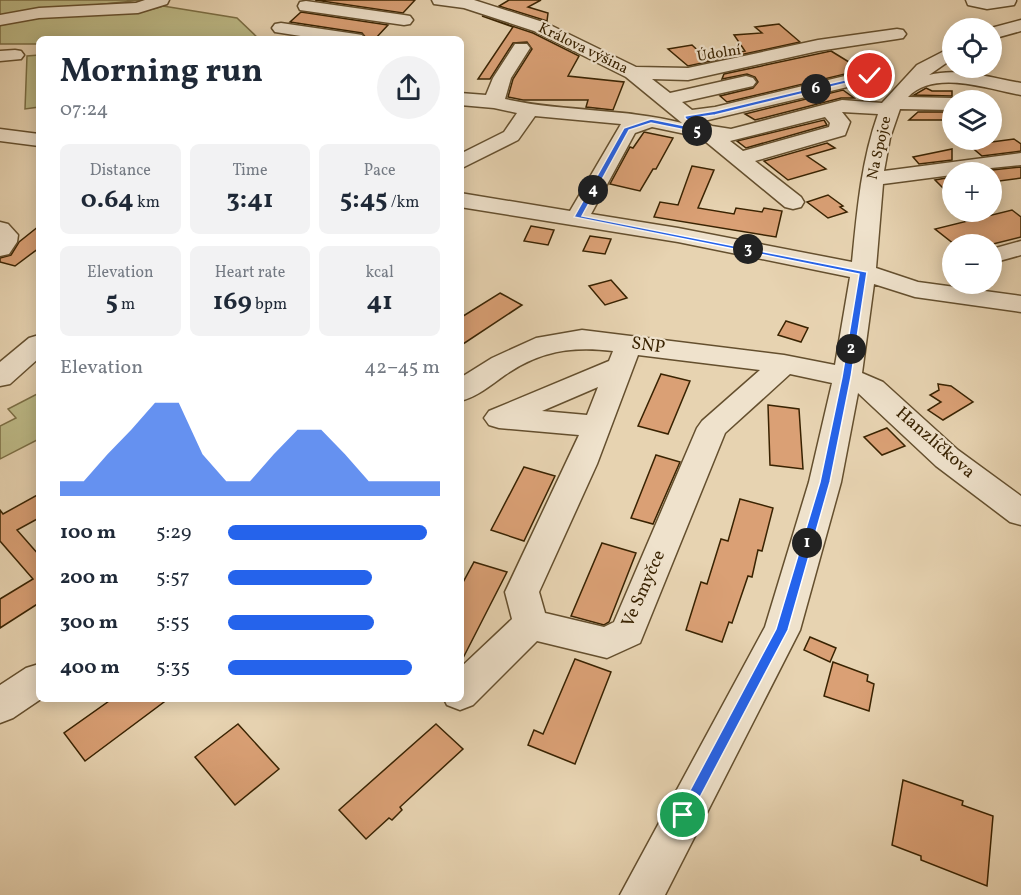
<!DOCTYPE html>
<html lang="en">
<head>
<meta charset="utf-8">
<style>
	:root { --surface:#fff; --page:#f2f2f3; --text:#1f2937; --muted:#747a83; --accent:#2563eb }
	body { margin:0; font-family:Vollkorn,serif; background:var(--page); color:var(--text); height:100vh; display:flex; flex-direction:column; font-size:22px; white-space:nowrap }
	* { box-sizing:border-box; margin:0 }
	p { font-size:20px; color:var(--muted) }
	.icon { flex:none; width:33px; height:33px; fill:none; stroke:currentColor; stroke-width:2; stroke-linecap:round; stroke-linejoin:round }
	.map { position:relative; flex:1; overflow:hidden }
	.side { position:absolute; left:36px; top:36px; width:428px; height:666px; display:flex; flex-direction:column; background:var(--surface); border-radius:9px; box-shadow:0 3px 15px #0003 }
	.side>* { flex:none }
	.tools { position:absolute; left:942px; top:18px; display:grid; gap:12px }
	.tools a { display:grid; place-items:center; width:60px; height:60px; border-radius:50%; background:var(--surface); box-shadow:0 3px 15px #0003; font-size:30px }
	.pin { position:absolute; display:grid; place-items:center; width:51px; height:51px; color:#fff; margin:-26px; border:3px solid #fff; border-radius:50%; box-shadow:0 2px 6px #0007 }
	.km { position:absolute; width:30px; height:30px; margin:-15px; border-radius:50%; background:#222; color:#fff; font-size:16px; line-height:30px; text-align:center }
	.round { display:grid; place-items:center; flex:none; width:63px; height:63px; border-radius:32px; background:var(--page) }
	.head { display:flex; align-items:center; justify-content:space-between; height:102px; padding:0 24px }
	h1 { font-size:33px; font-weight:700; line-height:45px }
	.figures { display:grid; grid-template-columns:repeat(3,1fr); gap:9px; height:102px; padding:6px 24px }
	.figures div { display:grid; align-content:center; border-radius:9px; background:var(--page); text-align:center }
	.figures b { font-size:26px; font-weight:700 }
	.figures small { font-size:16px; font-weight:400 }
	.figures p { font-size:16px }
	.chart { height:168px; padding:12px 24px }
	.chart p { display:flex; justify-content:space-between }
	.chart svg { width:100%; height:108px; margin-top:6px; fill:var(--accent); opacity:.7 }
	ul { padding:0 24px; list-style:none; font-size:20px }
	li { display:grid; grid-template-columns:96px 72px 1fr; align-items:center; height:45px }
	li i { height:15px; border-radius:8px; background:var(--accent) }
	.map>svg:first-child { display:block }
</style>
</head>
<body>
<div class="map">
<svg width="1021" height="895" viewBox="0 0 1021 895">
	<rect width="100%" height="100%" fill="#e7d3b1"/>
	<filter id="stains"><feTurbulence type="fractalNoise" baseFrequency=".00333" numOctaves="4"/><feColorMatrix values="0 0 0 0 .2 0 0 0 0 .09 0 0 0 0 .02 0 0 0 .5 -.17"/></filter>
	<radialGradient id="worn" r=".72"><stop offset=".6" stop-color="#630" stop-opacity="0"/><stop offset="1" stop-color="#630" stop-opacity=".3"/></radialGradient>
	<g fill="#bdba87" stroke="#7b6e44" stroke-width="1.5">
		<path d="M0 0H142L0 15Z"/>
		<path d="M163 6 237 18 259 39H39V44H0V25C18 21 37 17 56 15 92 12 128 18 163 6Z"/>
		<path d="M39 55V107L25 109 27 56Z"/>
		<path d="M39 393V439L0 459V426L16 418 8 409Z"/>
	</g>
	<g fill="#daa075" stroke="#392302" stroke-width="1.5">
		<path d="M315 0H415L403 13Z"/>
		<path d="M509 0H541L528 7 548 13 547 21 499 6Z"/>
		<path d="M301 12 388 25 375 39H367L362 33 290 22Z"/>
		<path d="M482 16 533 33 579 56 568 76 624 82 613 110 586 107 588 100H523L508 97 513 79 532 49 527 42 513 43 490 79H478L513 27Z"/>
		<path d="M779 24 800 42 688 66 668 49 692 45 708 60 724 56 745 51 734 35 762 33 755 27Z"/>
		<path d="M831 51 862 70 727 102 720 96 753 88 758 82 755 77 747 74 722 79 724 74Z"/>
		<path d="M926 88 932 91H952V96L914 95Z"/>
		<path d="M843 90 854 98H841L755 120 745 114Z"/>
		<path d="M918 112H952V120H909Z"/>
		<path d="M824 120 827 125 746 148 737 141Z"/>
		<path d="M644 132 673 138 656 169H653L640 191 610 184 630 147 633 148Z"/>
		<path d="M1014 139 1021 144V151L982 156 969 145Z"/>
		<path d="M827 143 835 148 807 156 826 169 788 180 764 161Z"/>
		<path d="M952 149V160L919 164 913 157Z"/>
		<path d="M692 166 714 170 698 208 734 214 736 208 762 212 764 208 782 211 776 237 654 217 660 202 678 205Z"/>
		<path d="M1021 167V178L992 182V170Z"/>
		<path d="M952 177V197L935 180Z"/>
		<path d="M828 195 843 206 840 207 847 212 828 218 807 202Z"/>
		<path d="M1012 210 1021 217V237L993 244H954L935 229Z"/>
		<path d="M39 226V248L15 266 0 262V258L11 255 19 242Z"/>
		<path d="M531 226 554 230 548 245 524 241Z"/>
		<path d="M590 236 611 239 605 254 583 251Z"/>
		<path d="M611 280 627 298 605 305 589 286Z"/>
		<path d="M500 293 522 305 460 346V318Z"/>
		<path d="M786 321 808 328 801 342 778 335Z"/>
		<path d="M661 374 690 381 668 434 638 426Z"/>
		<path d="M938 384 951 386 973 402 943 420 928 410 941 402 930 395 939 390Z"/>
		<path d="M768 405 799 409 803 469 770 465Z"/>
		<path d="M887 428 905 446 882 455 864 437Z"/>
		<path d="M656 455 680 462 653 524 631 518Z"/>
		<path d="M524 467 555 476 524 541 491 530Z"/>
		<path d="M39 494V518L17 530 39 555V603L0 628V599L33 579 0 541V510L3 514Z"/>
		<path d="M740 499 773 508 762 551 758 550 752 577 748 576 732 623 729 622 722 642 686 630 701 582 707 584 721 539 728 541Z"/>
		<path d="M602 543 636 553 609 622 604 625 571 616Z"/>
		<path d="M474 562 507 572 460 664V588Z"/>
		<path d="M810 637 836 648 830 662 804 650Z"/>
		<path d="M575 659 611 672 575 764 528 745 534 730 543 734Z"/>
		<path d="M833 662 868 675 867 681 874 684 869 711 824 696Z"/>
		<path d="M112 699H168L85 761 64 733Z"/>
		<path d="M238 724 279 769 235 805 195 757Z"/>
		<path d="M436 724 463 749 400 807 402 810 392 820 389 818 366 839 339 810Z"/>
		<path d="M903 780 963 801 962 805 993 816 987 886 921 860V856L892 845Z"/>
	</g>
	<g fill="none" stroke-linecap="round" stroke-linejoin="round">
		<defs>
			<g id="minor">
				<path d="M145 0H169L167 4 138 13 39 18 0 25V15L39 8 136 3Z"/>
				<path d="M432 0H474L546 23 636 67 688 68 818 40 897 29 903 30 906 34 903 38 897 39 818 51 688 80 652 79 670 93 746 76 753 78 756 82 753 86 682 102 692 110 715 107 870 70 877 72 879 76 877 80 704 121 712 126 731 129 842 100 882 103 917 65 952 47V59L929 75C959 67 991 78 1021 83V95C988 89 934 69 908 97L952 98 959 100H952V110L900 109 890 138 884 171 1021 153V165L952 172V175L883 184 876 268 918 282 1021 296V312L915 297 874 284 862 373 883 382 958 450 1021 496V525L1010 522 936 466 858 393 841 482 800 630 665 895H620L765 627 809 482 832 383 790 374 725 433 640 643 607 658 537 641 473 705 460 710 447 705 444 699H460V668L512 619 505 592 579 435 499 428 489 425 484 418 489 411 609 361 613 351C571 346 540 351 505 375 491 385 477 397 460 401V378L492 358 536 338 582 330 784 355 835 365 850 277 678 242 460 207V193L570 211 621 124 535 116 518 140 460 169V154L504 132 517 113 494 108 460 105V93L486 95 493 78 515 44H527L530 48 511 78 505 99C563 112 624 108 682 123L626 77 534 31 464 8 434 4ZM842 112 878 114C861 162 857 212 852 262L678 228 591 214 635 133 652 127 700 137 785 207 793 209 801 207 804 202 801 197 755 161 845 135 850 122ZM825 117 830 123 829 127 743 151 730 141ZM638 355 760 370 702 421 697 428 614 622 604 627 545 613 539 592 597 464ZM598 387 587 415 542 411Z"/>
				<path d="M966 0H1016V1L1014 5 987 9 968 5Z"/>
				<path d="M306 1 404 15 410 16 413 20 410 24 404 25 300 10 298 6 300 2Z"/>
				<path d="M1021 20V31L992 39 991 28Z"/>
				<path d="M281 23 356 34 362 35 365 39H320L275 32 272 28 275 24Z"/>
				<path d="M15 50 21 51 24 55 21 59 0 61V51Z"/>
				<path d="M0 129 39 134V146L0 141Z"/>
				<path d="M0 222 8 224 18 235 17 242 9 254 0 256Z"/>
				<path d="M1021 241V255L992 263V249Z"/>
				<path d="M39 335V358L10 384 0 386V362L29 338Z"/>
				<path d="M39 664V699H41L13 718 0 723V685L26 668Z"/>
			</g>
		</defs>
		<use href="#minor" stroke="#644f2e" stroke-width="3"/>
		<use href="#minor" fill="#efe2cc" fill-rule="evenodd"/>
	</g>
	<path fill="#2563eb" stroke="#fff" stroke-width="1.5" d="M870 74 872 77 715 115 693 118 707 130 705 134 651 123 629 130 582 216 867 272 851 377 830 482 788 630 688 820 683 822 679 820 677 815 679 811 776 629 820 482 842 377 859 274 574 217 624 128 651 119 696 128 685 118V116L715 111Z"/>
	<g text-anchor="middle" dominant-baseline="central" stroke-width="4.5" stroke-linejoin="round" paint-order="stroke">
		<g font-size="15" fill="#392302" stroke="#efe2cc">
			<text transform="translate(583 49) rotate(26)">Králova výšina</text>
			<text transform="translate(719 54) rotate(-9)">Údolní</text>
			<text transform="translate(880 148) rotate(-77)">Na Spojce</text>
		</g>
		<g font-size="18" fill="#392302" stroke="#efe2cc">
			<text transform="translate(648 346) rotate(8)">SNP</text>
			<text transform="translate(935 443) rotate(41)">Hanzlíčkova</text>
			<text transform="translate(644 589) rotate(-66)">Ve Smyčce</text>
		</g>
	</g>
	<rect width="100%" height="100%" filter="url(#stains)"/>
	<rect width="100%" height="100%" fill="url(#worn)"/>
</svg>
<div class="tools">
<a><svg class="icon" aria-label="locate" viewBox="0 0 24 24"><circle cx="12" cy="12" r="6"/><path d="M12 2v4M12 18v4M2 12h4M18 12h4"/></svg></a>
<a><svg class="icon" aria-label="layers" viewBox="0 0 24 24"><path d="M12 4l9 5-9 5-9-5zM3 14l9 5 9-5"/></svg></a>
<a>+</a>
<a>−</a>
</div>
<div class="pin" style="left:683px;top:815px;background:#1e9e55"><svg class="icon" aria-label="arrive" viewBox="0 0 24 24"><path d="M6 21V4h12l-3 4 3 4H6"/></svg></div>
<div class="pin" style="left:870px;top:76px;background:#d93025"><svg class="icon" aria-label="check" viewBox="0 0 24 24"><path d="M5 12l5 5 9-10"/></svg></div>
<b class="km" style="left:807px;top:543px">1</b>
<b class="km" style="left:851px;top:349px">2</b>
<b class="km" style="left:748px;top:249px">3</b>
<b class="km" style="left:593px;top:190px">4</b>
<b class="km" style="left:697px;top:131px">5</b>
<b class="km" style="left:816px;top:89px">6</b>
<section class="side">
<div class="head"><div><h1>Morning run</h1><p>07:24</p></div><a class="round"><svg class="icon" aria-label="share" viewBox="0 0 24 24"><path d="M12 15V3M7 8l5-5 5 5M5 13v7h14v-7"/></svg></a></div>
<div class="figures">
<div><p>Distance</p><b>0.64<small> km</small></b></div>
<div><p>Time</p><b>3:41</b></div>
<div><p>Pace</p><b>5:45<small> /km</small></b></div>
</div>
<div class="figures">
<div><p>Elevation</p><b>5<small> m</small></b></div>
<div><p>Heart rate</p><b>169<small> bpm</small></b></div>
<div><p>kcal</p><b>41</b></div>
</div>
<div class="chart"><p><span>Elevation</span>42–45 m</p>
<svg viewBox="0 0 160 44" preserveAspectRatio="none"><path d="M0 44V38L10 38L20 27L30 17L40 6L50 6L60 27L70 38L80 38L90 27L100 17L110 17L120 27L130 38L140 38L150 38L160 38V44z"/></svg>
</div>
<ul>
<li><b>100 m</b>5:29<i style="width:94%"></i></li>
<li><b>200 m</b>5:57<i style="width:68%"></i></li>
<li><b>300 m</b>5:55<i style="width:69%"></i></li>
<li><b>400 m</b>5:35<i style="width:87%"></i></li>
</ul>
</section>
</div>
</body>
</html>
